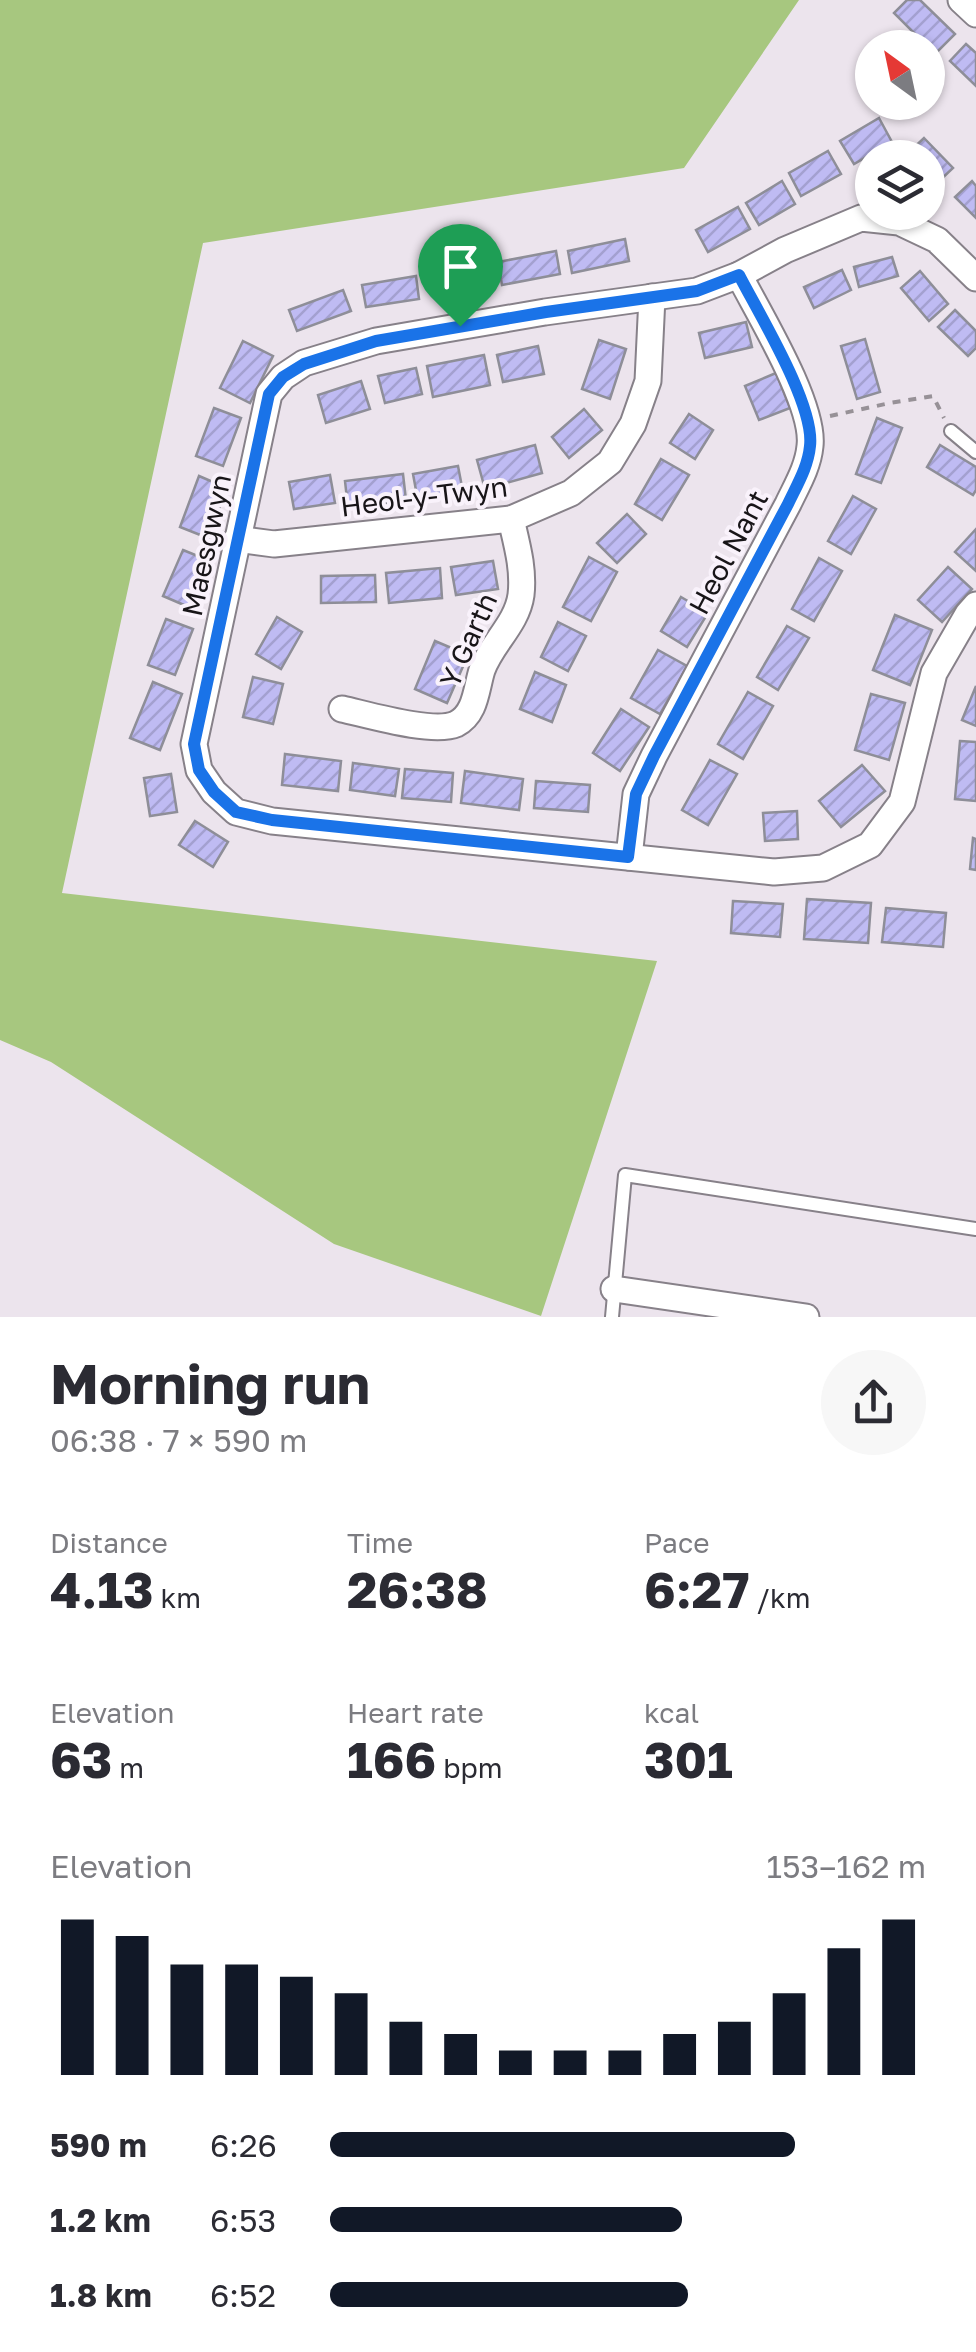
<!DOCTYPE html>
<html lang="en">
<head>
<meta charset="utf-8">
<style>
	:root { --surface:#fff; --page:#f7f7f7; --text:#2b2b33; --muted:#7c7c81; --accent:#111827 }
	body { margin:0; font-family:"Golos Text",sans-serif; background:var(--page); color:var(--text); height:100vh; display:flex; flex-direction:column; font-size:38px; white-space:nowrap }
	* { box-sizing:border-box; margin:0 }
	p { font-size:32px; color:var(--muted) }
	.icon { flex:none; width:55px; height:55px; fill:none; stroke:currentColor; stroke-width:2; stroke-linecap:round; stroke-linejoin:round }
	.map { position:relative; height:1317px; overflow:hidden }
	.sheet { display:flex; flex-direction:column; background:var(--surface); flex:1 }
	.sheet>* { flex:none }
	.needle { width:65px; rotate:327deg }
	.buttons { position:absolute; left:855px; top:30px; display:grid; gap:20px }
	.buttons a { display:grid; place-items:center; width:90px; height:90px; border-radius:50%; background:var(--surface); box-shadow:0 2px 8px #0004; font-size:50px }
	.pin { position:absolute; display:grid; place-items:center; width:85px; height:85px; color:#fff; margin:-102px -42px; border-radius:50% 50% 50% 0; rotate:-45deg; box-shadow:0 0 10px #0007 }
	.pin .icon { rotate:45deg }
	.round { display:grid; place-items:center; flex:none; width:105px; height:105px; border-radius:52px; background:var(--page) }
	.summary { display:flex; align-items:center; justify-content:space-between; height:170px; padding:0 50px }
	h1 { font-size:55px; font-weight:700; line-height:75px }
	.metrics { display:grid; grid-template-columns:repeat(3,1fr); gap:15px; height:170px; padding:10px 50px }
	.metrics div { display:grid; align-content:center }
	.metrics b { font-size:50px; font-weight:700 }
	.metrics small { font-size:28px; font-weight:400 }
	.metrics p { font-size:28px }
	.chart { height:280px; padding:20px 50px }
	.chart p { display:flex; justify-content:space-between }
	.chart svg { width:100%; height:180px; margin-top:10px; stroke:var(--accent); stroke-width:6 }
	ul { padding:0 50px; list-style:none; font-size:32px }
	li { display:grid; grid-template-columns:160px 120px 1fr; align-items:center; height:75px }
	li i { height:25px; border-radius:12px; background:var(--accent) }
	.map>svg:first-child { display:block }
</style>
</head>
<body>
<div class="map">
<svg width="976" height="1317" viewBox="0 0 976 1317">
	<defs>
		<pattern id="building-hatch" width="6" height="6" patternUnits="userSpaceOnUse" patternTransform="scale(2.5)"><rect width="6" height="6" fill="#bfbbf3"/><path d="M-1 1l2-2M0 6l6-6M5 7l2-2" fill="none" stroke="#a3a0d0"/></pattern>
	</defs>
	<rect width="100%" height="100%" fill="#ece4ed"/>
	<path fill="#a7c77f" d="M0 0H799L684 168 203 243 62 893 657 961 541 1316 334 1244 51 1062 0 1040Z"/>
	<g fill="url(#building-hatch)" stroke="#8e8e98" stroke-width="2.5">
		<path d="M907 0H920L955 34 935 54 894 13Z"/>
		<path d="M966 44 976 53V86L950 61Z"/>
		<path d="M879 118 892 142 854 164 840 141Z"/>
		<path d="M924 138 953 168 935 185 928 178V158H908L906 155Z"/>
		<path d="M828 151 841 174 801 196 789 173Z"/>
		<path d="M782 181 795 204 759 225 746 203Z"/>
		<path d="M972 181 976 186V218L955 197Z"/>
		<path d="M738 207 750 229 708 252 696 230Z"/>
		<path d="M625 239 629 261 572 273 568 251Z"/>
		<path d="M556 251 560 274 502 285 498 262Z"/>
		<path d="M892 257 898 276 859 287 854 267Z"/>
		<path d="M490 263 494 285 434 296 430 274Z"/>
		<path d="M842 270 851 290 814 308 804 287Z"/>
		<path d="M920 271 948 304 929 321 901 288Z"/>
		<path d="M416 276 419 299 366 307 362 285Z"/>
		<path d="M343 290 351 311 297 331 289 310Z"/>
		<path d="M955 310 976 331V348L968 356 938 327Z"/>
		<path d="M746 322 752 347 705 358 699 333Z"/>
		<path d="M865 339 880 392 857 399 841 346Z"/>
		<path d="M599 340 626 349 610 399 582 389Z"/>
		<path d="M243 341 273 356 250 403 220 388Z"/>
		<path d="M538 346 544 374 503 382 497 355Z"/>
		<path d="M484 355 490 385 433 397 427 366Z"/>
		<path d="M416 368 422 394 385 403 378 376Z"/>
		<path d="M776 373 790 408 759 420 745 386Z"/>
		<path d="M361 381 370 409 326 423 318 395Z"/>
		<path d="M214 408 241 418 223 466 196 456Z"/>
		<path d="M584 409 602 430 569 458 552 437Z"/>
		<path d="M689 414 713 430 695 459 670 443Z"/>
		<path d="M877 418 902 428 881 483 856 474Z"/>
		<path d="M535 445 542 473 485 489 477 460Z"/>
		<path d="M940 445 976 467V490L973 495 927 467Z"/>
		<path d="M661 459 689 475 662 520 635 504Z"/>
		<path d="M458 466 463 492 418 501 413 474Z"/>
		<path d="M403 474 406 500 348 508 345 481Z"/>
		<path d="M330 475 335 503 294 509 289 482Z"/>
		<path d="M199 476 227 488 208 538 180 527Z"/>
		<path d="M853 496 876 509 851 554 828 541Z"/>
		<path d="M627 514 646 534 617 563 597 543Z"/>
		<path d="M976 529V571L955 552Z"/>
		<path d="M183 550 210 561 191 608 163 596Z"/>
		<path d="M589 557 617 572 591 621 563 607Z"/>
		<path d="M819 558 842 571 814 621 792 609Z"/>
		<path d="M493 561 498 589 456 595 451 567Z"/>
		<path d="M948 567 972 589 942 622 918 600Z"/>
		<path d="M440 568 442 598 389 603 386 573Z"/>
		<path d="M375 575 376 602 321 603V576Z"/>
		<path d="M681 597 708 613 687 647 661 631Z"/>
		<path d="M895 615 932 630 910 685 873 670Z"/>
		<path d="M277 617 302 632 281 669 256 654Z"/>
		<path d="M166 619 193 629 175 675 148 665Z"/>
		<path d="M558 622 586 636 568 671 541 657Z"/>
		<path d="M787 626 809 638 778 690 757 677Z"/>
		<path d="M435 641 468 655 447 703 415 689Z"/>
		<path d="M658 650 687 666 660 714 631 698Z"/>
		<path d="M535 672 566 685 552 722 520 709Z"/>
		<path d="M253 677 283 684 273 724 243 717Z"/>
		<path d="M153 682 182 694 160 750 130 738Z"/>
		<path d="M976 686V726L962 720Z"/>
		<path d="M748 692 773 706 743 759 718 744Z"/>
		<path d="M871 694 905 703 889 760 855 750Z"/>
		<path d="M621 709 649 727 620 771 593 753Z"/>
		<path d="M960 741 976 742V801L955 799Z"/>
		<path d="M285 754 341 761 338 791 282 785Z"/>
		<path d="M710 760 737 774 708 825 682 810Z"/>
		<path d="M353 763 399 769 395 796 350 790Z"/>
		<path d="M862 765 885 791 841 827 819 801Z"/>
		<path d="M405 769 453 773 451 802 402 798Z"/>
		<path d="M465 771 523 779 519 810 461 803Z"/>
		<path d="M171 774 177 812 150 816 144 778Z"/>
		<path d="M536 781 590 785 588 812 534 808Z"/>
		<path d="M797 811 798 839 765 841 763 813Z"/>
		<path d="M195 821 228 842 213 867 179 845Z"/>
		<path d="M973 838 976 839V870L970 869Z"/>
		<path d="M807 899 871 903 868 943 804 939Z"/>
		<path d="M733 901 783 904 780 937 731 933Z"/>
		<path d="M886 908 946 913 943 947 882 942Z"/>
	</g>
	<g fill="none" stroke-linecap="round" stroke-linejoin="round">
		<defs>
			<g id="lane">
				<path d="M951 431 976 452"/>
				<path d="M612 1317 625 1175 976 1229"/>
			</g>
			<g id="street">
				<path d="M961 0 976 14"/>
				<path d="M976 278 937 240 899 222 861 218 785 250 739 275 697 291 545 312 376 341 304 363 283 377 269 394 194 744 199 770 214 792 236 812 272 821 774 872 823 868 870 845 902 802 934 673 968 614 976 605"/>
				<path d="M237 539 274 544 511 519 571 493 610 462 633 424 648 381 652 297"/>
				<path d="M342 709C369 715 433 734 456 724 476 714 476 689 482 670 491 644 517 624 521 595 524 569 517 545 511 519"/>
				<path d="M629 857 636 794 654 756 788 504C797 485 808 467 810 446 815 405 759 314 739 275"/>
				<path d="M614 1289 806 1317"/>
			</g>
		</defs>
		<use href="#lane" stroke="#878189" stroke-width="16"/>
		<use href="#street" stroke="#878189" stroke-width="29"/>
		<path stroke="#979197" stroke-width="4" stroke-dasharray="8 8" stroke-linecap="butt" d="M830 416 890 403 933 396 944 418"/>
		<use href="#lane" stroke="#fff" stroke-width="12"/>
		<use href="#street" stroke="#fff" stroke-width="25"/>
	</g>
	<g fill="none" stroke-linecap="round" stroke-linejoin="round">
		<defs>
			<path id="route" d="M739 275C759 314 815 405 810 446 808 467 797 485 788 504L654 756 636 794 628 857 272 820 236 812 214 792 199 770 194 744 269 394 283 377 304 364 376 341 546 312 697 291Z"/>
		</defs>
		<use href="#route" stroke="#fff" stroke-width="20"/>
		<use href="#route" stroke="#1a73e8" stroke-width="12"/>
	</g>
	<g text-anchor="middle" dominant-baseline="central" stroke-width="8" stroke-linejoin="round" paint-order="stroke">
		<g font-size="28" fill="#181518" stroke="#f9f2fb">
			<text transform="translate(424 496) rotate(-7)">Heol-y-Twyn</text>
			<text transform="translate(206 545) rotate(-78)">Maesgwyn</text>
			<text transform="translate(728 552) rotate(-62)">Heol Nant</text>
			<text transform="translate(468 640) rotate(-66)">Y Garth</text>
		</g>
	</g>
</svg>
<div class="buttons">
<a><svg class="needle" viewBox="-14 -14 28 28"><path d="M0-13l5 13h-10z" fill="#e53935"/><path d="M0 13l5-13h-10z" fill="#7c7c81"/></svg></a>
<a><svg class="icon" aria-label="layers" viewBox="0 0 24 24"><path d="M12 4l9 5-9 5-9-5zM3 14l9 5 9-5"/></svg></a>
</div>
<div class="pin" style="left:460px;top:326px;background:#1e9e55"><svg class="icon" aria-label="arrive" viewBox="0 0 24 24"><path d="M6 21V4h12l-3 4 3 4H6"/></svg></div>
</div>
<section class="sheet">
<div class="summary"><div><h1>Morning run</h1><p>06:38 · 7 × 590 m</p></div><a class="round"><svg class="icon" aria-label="share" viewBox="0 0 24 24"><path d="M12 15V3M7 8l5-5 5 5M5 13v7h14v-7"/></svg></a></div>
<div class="metrics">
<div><p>Distance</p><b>4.13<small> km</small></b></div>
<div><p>Time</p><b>26:38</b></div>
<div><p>Pace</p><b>6:27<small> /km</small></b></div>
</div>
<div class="metrics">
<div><p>Elevation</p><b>63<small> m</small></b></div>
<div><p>Heart rate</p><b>166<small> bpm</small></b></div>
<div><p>kcal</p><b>301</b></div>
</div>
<div class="chart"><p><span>Elevation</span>153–162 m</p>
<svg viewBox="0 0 160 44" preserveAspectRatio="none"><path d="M5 44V6M15 44V10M25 44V17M35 44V17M45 44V20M55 44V24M65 44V31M75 44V34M85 44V38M95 44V38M105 44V38M115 44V34M125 44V31M135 44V24M145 44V13M155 44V6"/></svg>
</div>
<ul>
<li><b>590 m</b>6:26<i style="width:78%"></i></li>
<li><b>1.2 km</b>6:53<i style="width:59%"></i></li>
<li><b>1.8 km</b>6:52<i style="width:60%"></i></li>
</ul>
</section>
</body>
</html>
